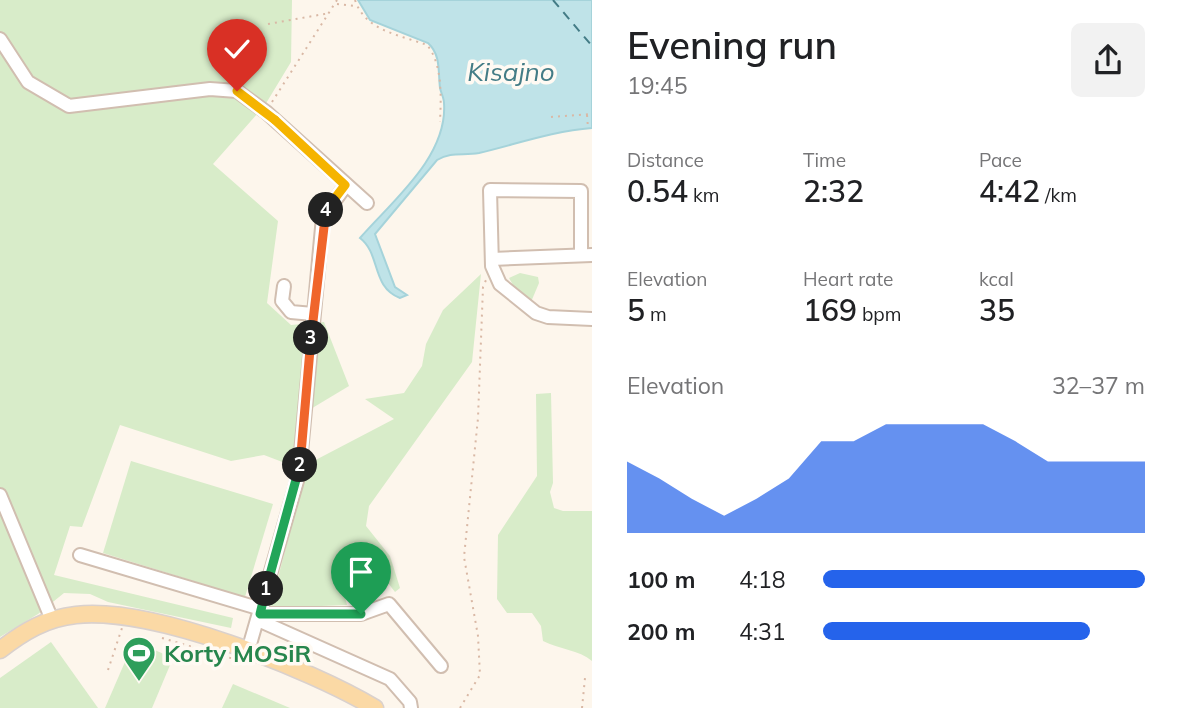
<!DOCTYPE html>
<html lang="en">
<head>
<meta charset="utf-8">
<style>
	:root { --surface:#fff; --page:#f2f2f2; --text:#202124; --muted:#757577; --accent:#2563eb }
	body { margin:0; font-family:Mulish,sans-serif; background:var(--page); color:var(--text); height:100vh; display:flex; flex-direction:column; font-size:26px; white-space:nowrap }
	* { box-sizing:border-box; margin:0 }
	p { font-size:23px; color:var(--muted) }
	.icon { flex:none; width:38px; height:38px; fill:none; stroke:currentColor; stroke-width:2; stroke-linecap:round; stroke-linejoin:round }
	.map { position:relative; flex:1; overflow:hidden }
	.drawer { display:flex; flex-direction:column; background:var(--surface); width:588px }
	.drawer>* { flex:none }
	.pin { position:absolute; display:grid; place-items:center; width:60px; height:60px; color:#fff; margin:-72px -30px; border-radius:50% 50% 50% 0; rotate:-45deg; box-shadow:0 0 7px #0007 }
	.pin .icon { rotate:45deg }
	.km { position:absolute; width:35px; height:35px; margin:-18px; border-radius:50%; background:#222; color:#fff; font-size:19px; line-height:35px; text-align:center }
	.round { display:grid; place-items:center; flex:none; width:74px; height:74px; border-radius:10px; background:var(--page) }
	.headline { display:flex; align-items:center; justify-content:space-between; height:119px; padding:0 35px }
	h1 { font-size:38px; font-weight:600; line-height:52px }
	.metrics { display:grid; grid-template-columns:repeat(3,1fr); gap:10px; height:119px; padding:7px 35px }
	.metrics div { display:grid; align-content:center }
	.metrics b { font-size:30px; font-weight:600 }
	.metrics small { font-size:19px; font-weight:400 }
	.metrics p { font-size:19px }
	.chart { height:196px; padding:14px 35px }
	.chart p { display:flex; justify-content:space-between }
	.chart svg { width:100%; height:126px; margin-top:7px; fill:var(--accent); opacity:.7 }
	ul { padding:0 35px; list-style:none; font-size:23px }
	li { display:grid; grid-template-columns:112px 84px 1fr; align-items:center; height:52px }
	li i { height:18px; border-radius:9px; background:var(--accent) }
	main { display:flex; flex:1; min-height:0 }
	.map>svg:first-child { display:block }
</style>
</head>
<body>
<main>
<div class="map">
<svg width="592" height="708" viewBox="0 0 592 708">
	<rect width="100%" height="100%" fill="#fdf6ec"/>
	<g fill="#d8ecc9">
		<path d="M0 0H292L291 62 265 105 213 164 278 221 267 303 291 325 324 322 349 386 309 410 306 465 394 419 365 399 404 393 422 366 426 344 443 310 481 274 472 362 369 506 366 526 390 556 400 588 395 592 371 561 336 563 347 605 270 608 306 471 264 455 231 461 120 425 82 527 70 526 54 575 233 618 231 628 108 602 90 594 64 593 38 614 0 637Z"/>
		<path d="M520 273 538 277 539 283 531 302 517 292 509 278Z"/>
		<path d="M551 393 553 483 550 492 554 508 563 511H592V661C579 650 559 649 543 641L541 626 532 613H507L497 599 498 535 537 476 536 394Z"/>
		<path d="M131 461 273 504 245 597 103 553Z"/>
		<path d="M134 641 173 658 152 708H105Z"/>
		<path d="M51 642 98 708H0V678Z"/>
		<path d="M233 684 290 708H222Z"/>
	</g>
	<path fill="#bfe3e8" stroke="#a5d3da" stroke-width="2" d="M358 0H592V128C553 131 517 144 479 153 463 156 452 151 437 160L375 234 395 287 407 295 400 298C371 287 381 254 360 238 391 202 448 157 444 103 444 98 441 93 440 88 438 71 441 55 428 43L370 20Z"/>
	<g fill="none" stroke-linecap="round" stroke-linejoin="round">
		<path stroke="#437c86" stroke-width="2" stroke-dasharray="9 7" stroke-linecap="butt" d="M553 0 592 46"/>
		<defs>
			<g id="minor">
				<path d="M0 39 28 82 69 106 210 89 237 91 266 112 367 203"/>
				<path d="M581 255V191L490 190 492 266 500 284 536 313 548 317 592 319"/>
				<path d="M492 259 592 255"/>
				<path d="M284 286 282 301 291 312 313 314"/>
				<path d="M0 495 52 620"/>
				<path d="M80 555 261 609"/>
				<path d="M260 614H361L389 604 441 666"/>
				<path d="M258 620 390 679 410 702 411 708"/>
				<path d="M248 651 299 474 323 217 346 185"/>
			</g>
			<path id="major" d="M0 650C23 632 46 618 76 615 151 606 310 669 375 708"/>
		</defs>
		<use href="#minor" stroke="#d1beb0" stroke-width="16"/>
		<use href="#major" stroke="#dad1cd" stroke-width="19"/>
		<g stroke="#d9b8a5" stroke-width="2" stroke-dasharray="2 5" stroke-linecap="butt">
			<path d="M355 0C365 31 400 35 427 45 443 64 441 99 440 122"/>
			<path d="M337 4 356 6"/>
			<path d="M268 24 330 13"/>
			<path d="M272 102 337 0"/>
			<path d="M587 115 588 128"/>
			<path d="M551 117 592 114"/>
			<path d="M162 638 234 659"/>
			<path d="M108 670 122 628"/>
			<path d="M460 708 480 675 478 636 464 557 478 418 483 287 486 280"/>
			<path d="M582 708 585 678"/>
		</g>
		<use href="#minor" stroke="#fff" stroke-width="12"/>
		<use href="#major" stroke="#fbd9a5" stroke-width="16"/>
	</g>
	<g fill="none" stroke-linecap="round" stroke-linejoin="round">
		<defs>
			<path id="split-1" d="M266 589 260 614H361"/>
			<path id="split-2" d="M266 589 300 465"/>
			<path id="split-3" d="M300 465 311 338"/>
			<path id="split-4" d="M311 338 326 210"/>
			<path id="split-5" d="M275 120 345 185 326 210"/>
			<path id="split-6" d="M237 91 275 120"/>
		</defs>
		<use href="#split-1" stroke="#fff" stroke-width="14"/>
		<use href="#split-2" stroke="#fff" stroke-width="14"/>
		<use href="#split-3" stroke="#fff" stroke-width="14"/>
		<use href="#split-4" stroke="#fff" stroke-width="14"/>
		<use href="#split-5" stroke="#fff" stroke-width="14"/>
		<use href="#split-6" stroke="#fff" stroke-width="14"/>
		<use href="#split-1" stroke="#22a559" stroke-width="9"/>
		<use href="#split-2" stroke="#22a559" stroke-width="9"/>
		<use href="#split-3" stroke="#f0652b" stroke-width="9"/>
		<use href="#split-4" stroke="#f0652b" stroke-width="9"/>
		<use href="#split-5" stroke="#f5b400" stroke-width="9"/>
		<use href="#split-6" stroke="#f5b400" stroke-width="9"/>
	</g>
	<defs>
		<symbol id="stadium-pin" viewBox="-11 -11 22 30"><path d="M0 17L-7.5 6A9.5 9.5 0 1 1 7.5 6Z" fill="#2e9e5b" stroke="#fffaf3"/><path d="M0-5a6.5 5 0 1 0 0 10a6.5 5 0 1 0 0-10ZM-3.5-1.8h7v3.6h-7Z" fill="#fff"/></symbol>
	</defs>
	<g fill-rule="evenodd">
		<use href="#stadium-pin" x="120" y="634" width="38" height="52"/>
	</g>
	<g text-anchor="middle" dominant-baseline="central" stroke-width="7" stroke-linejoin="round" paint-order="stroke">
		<g font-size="24" font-weight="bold" fill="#27864d" stroke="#fffaf3" text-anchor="start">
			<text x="164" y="653">Korty MOSiR</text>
		</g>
		<g font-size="26" font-style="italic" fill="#437c86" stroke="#fffaf3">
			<text x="511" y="71">Kisajno</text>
		</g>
	</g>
</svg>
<div class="pin" style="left:361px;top:614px;background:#1e9e55"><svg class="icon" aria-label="arrive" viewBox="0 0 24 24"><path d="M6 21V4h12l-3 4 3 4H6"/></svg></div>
<div class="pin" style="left:237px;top:91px;background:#d93025"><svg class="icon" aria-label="check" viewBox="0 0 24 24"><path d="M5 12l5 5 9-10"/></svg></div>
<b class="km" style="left:266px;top:589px">1</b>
<b class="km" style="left:300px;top:465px">2</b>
<b class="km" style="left:311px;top:338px">3</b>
<b class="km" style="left:326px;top:210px">4</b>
</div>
<section class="drawer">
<div class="headline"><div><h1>Evening run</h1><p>19:45</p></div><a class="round"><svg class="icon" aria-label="share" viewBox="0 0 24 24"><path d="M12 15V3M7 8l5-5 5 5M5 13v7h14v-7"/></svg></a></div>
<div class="metrics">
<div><p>Distance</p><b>0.54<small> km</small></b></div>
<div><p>Time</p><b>2:32</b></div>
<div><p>Pace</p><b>4:42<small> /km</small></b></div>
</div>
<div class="metrics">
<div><p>Elevation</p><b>5<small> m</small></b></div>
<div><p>Heart rate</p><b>169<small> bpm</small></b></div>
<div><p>kcal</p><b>35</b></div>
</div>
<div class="chart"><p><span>Elevation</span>32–37 m</p>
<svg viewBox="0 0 160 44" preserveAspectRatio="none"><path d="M0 44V19L10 25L20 32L30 38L40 32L50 25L60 12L70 12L80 6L90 6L100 6L110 6L120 12L130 19L140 19L150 19L160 19V44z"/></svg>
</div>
<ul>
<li><b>100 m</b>4:18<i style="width:100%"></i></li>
<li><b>200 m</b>4:31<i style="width:83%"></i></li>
</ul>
</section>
</main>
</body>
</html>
